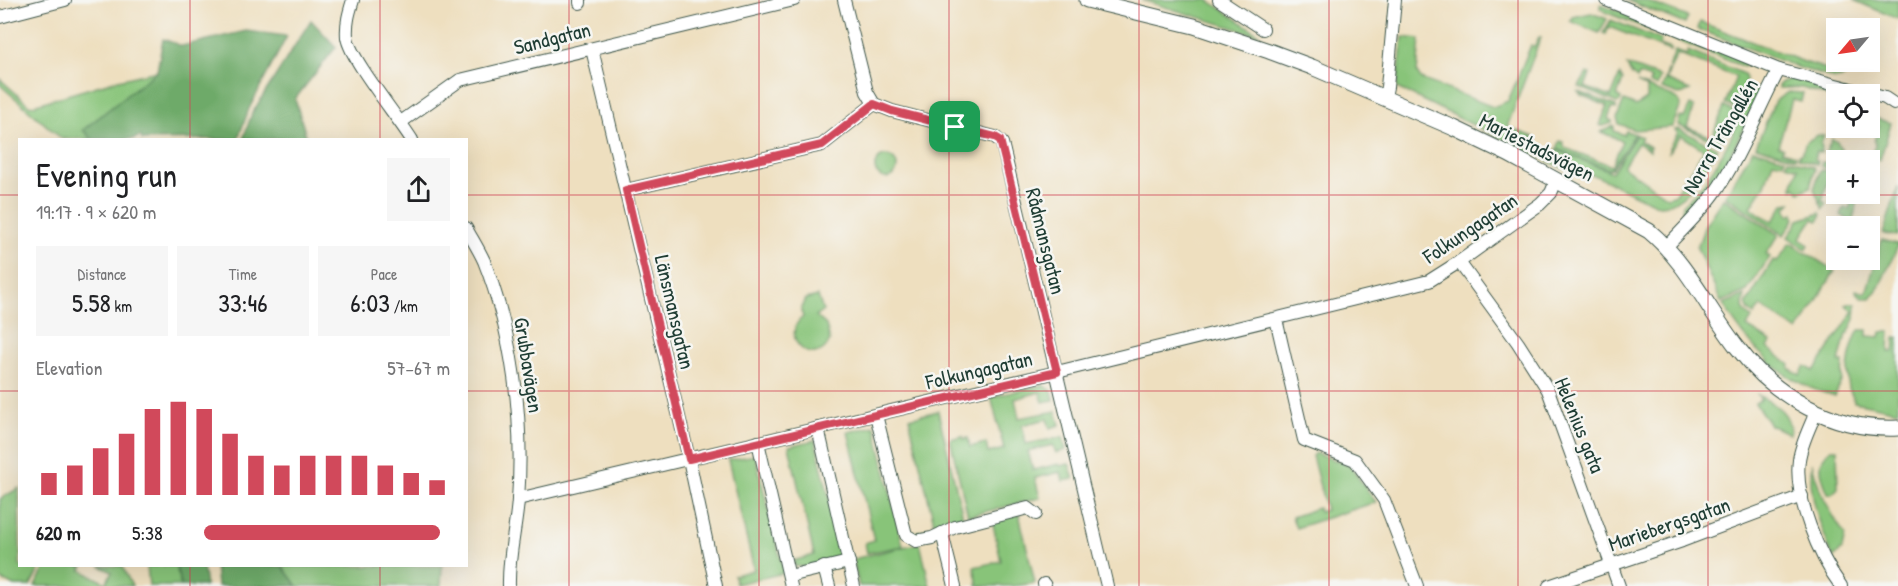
<!DOCTYPE html>
<html lang="en">
<head>
<meta charset="utf-8">
<style>
	:root { --surface:#fff; --page:#f6f6f6; --text:#202124; --muted:#757577; --accent:#d1495b }
	body { margin:0; font-family:"Patrick Hand",sans-serif; background:var(--page); color:var(--text); height:100vh; display:flex; flex-direction:column; font-size:22px; white-space:nowrap }
	* { box-sizing:border-box; margin:0 }
	p { font-size:20px; color:var(--muted) }
	.icon { flex:none; width:33px; height:33px; fill:none; stroke:currentColor; stroke-width:2; stroke-linecap:round; stroke-linejoin:round }
	.map { position:relative; flex:1; overflow:hidden }
	.details { position:absolute; left:18px; top:138px; width:450px; height:429px; display:flex; flex-direction:column; background:var(--surface); border-radius:0px; box-shadow:0 6px 24px #0002 }
	.details>* { flex:none }
	.needle { width:39px; rotate:241deg }
	.tools { position:absolute; left:1826px; top:18px; display:grid; gap:12px }
	.tools a { display:grid; place-items:center; width:54px; height:54px; border-radius:0px; background:var(--surface); box-shadow:0 6px 24px #0002; font-size:30px }
	.pin { position:absolute; display:grid; place-items:center; width:51px; height:51px; color:#fff; margin:-26px; border-radius:12px; box-shadow:0 3px 9px #0006 }
	.round { display:grid; place-items:center; flex:none; width:63px; height:63px; border-radius:0px; background:var(--page) }
	.headline { display:flex; align-items:center; justify-content:space-between; height:102px; padding:0 18px }
	h1 { font-size:33px; font-weight:600; line-height:45px }
	.figures { display:grid; grid-template-columns:repeat(3,1fr); gap:9px; height:102px; padding:6px 18px }
	.figures div { display:grid; align-content:center; border-radius:0px; background:var(--page); text-align:center }
	.figures b { font-size:26px; font-weight:600 }
	.figures small { font-size:16px; font-weight:400 }
	.figures p { font-size:16px }
	.chart { height:168px; padding:12px 18px }
	.chart p { display:flex; justify-content:space-between }
	.chart svg { width:100%; height:108px; margin-top:6px; stroke:var(--accent); stroke-width:6 }
	ul { padding:0 18px; list-style:none; font-size:20px }
	li { display:grid; grid-template-columns:96px 72px 1fr; align-items:center; height:45px }
	li i { height:15px; border-radius:8px; background:var(--accent) }
	.map>svg:first-child { display:block }
</style>
</head>
<body>
<div class="map">
<svg width="1898" height="586" viewBox="0 0 1898 586">
	<rect width="100%" height="100%" fill="#f6f6f2"/>
	<filter id="ink" filterUnits="userSpaceOnUse"><feTurbulence type="fractalNoise" baseFrequency=".0167" numOctaves="2"/><feDisplacementMap in="SourceGraphic" scale="12" xChannelSelector="R" yChannelSelector="G"/><feConvolveMatrix kernelMatrix="1 2 1 2 8 2 1 2 1" color-interpolation-filters="sRGB"/></filter>
	<filter id="wash" filterUnits="userSpaceOnUse"><feTurbulence type="fractalNoise" baseFrequency=".008" numOctaves="4" result="noise"/><feDisplacementMap in="SourceGraphic" scale="24" xChannelSelector="R" yChannelSelector="G"/><feGaussianBlur stdDeviation="1.35" result="paint"/><feColorMatrix in="noise" values="0 0 0 0 0 0 0 0 0 0 0 0 0 0 0 0 0 1.4 0 .05"/><feComposite in="paint" operator="in"/></filter>
	<g filter="url(#wash)">
		<rect width="100%" height="100%" fill="#eedfbf"/>
		<g fill="#88c479" stroke="#548056" stroke-width="1.5">
			<path d="M1142 0H1208L1259 34 1257 35Z"/>
			<path d="M1626 0H1644L1688 17 1685 24Z"/>
			<path d="M1853 0H1898V19Z"/>
			<path d="M1601 4 1747 61 1744 67 1605 12 1601 9Z"/>
			<path d="M1591 13 1607 19 1599 33 1570 21 1573 17Z"/>
			<path d="M1611 20 1661 40 1660 45 1671 49 1670 51 1609 27 1606 34 1603 33Z"/>
			<path d="M1700 22 1807 63 1846 75 1841 78 1835 79 1794 66 1698 29Z"/>
			<path d="M1403 37 1420 39 1417 73 1421 79 1493 107 1508 101 1531 45 1534 47 1539 37H1541L1507 127 1534 137 1530 147 1553 157 1556 150 1612 172 1636 135 1642 137 1640 141 1650 147V151L1638 143 1623 166 1667 197 1674 195 1704 150 1681 135 1669 152V147L1678 133 1675 130 1679 129 1717 148C1705 168 1684 212 1655 204L1596 176 1564 169 1397 88Z"/>
			<path d="M1675 51 1687 55 1688 51 1744 74C1750 85 1741 98 1737 109L1725 104 1736 77 1677 54 1671 68 1669 67Z"/>
			<path d="M1627 65 1660 77 1657 86 1649 84 1651 79 1639 75 1637 79 1631 74Z"/>
			<path d="M1668 70H1670L1666 80 1690 90 1679 95 1662 89Z"/>
			<path d="M157 71 83 130 92 139H62L0 85V79L30 106 114 81Z"/>
			<path d="M1587 73 1590 74 1585 87 1611 97 1620 75 1623 80 1617 96 1621 98 1620 102 1617 103 1579 87Z"/>
			<path d="M1793 78 1851 94H1836V99L1802 88H1779L1778 86 1782 82Z"/>
			<path d="M1637 83 1678 99 1681 105 1672 127 1634 130 1619 124 1617 118 1624 101 1636 106 1647 99V88Z"/>
			<path d="M1757 88 1760 90C1742 136 1720 180 1684 215L1682 210 1683 205C1716 175 1735 131 1751 91Z"/>
			<path d="M1577 91 1616 106V109L1612 108 1608 119 1612 121V123L1603 126 1600 125 1607 106 1581 95Z"/>
			<path d="M1788 92 1803 93 1801 102 1792 100 1778 146 1783 148 1782 151 1796 155 1795 158 1756 146 1775 101Z"/>
			<path d="M1690 105 1694 107 1687 127 1712 137 1724 107 1736 112 1719 143 1678 125 1680 117 1684 118Z"/>
			<path d="M1872 117 1891 123 1880 160 1870 156 1875 146 1874 141 1879 126 1871 124Z"/>
			<path d="M1614 126V131L1624 135 1626 131 1635 134 1612 168 1608 169 1557 149 1560 141 1563 142 1565 148 1612 166 1622 141 1601 132Z"/>
			<path d="M1818 135 1824 136 1821 144 1822 148 1821 153 1817 151 1814 159 1818 161 1817 164 1798 158 1800 153H1802L1806 142Z"/>
			<path d="M1832 139C1841 143 1844 152 1841 160H1836V171L1821 166 1822 162 1827 163 1829 155 1825 154Z"/>
			<path d="M1753 149 1785 158 1783 163 1773 161 1765 185 1751 207 1761 215 1773 221 1784 204 1791 203 1786 208 1789 215 1794 213 1795 218 1784 235 1725 196Z"/>
			<circle cx="886" cy="167" r="11"/>
			<path d="M1788 159 1814 167 1815 170 1810 187 1800 192 1795 187 1793 189 1792 187 1798 168 1786 164Z"/>
			<path d="M1823 170 1836 174V180L1829 178 1822 201 1826 203 1823 209 1814 189 1820 171Z"/>
			<path d="M1898 187V236L1883 234Z"/>
			<path d="M1854 194H1860L1852 222 1841 215 1844 208 1849 209Z"/>
			<path d="M1723 198 1779 235 1766 254 1770 257 1747 291 1721 302 1697 248 1705 225Z"/>
			<path d="M1821 213 1822 215 1818 221 1813 219 1800 239 1809 245 1806 249 1788 237 1799 220Z"/>
			<path d="M1882 240 1898 244V246L1879 287 1871 298H1862L1856 292V290L1866 293Z"/>
			<path d="M1790 243 1835 271 1798 331 1761 306 1754 315 1749 311 1746 304 1773 260 1777 262Z"/>
			<path d="M1745 295C1741 306 1743 312 1752 318L1747 327 1771 342 1768 348 1790 365 1789 368 1800 375 1805 366 1814 371 1854 311 1846 305 1851 303 1856 304 1855 319 1848 334H1846L1839 362H1843L1842 379 1835 396C1785 384 1748 348 1723 304Z"/>
			<path d="M818 296 823 311 816 316 826 325 830 341C813 372 778 336 803 317L801 310 806 299Z"/>
			<path d="M1859 330H1867V336L1880 337 1881 332H1890L1889 352H1894L1895 337H1898V411L1854 402C1854 396 1850 393 1849 388 1845 372 1851 344 1859 330Z"/>
			<path d="M1043 385 1052 391 1054 400 1043 402 1040 392 1015 399 1019 418 1056 411 1060 425 1050 428 1047 419 1022 425 1026 444 1063 437 1066 450 1056 453 1053 445 1028 451 1033 470 1059 464 1060 466 1069 464 1074 479 1063 481 1061 472 1035 478 1040 498 968 516 950 439 963 436 964 439 968 438 970 447 986 443 988 453 1004 449 991 397Z"/>
			<path d="M1758 395C1776 405 1791 412 1790 434L1770 425 1755 403 1761 400Z"/>
			<path d="M938 411 964 521 940 527 932 536 917 537 913 533 935 527 909 418Z"/>
			<path d="M875 426 903 546 867 553 865 543 874 540 848 432Z"/>
			<path d="M815 440 844 558 805 567 795 566 793 561 814 555 789 446Z"/>
			<path d="M1831 449H1837L1838 488 1832 494 1828 493C1821 477 1815 461 1831 449Z"/>
			<path d="M1315 453 1349 465 1376 502 1296 528 1292 517 1318 508 1319 512 1326 510 1312 456Z"/>
			<path d="M755 455 784 573 736 584 734 575 754 570 728 460Z"/>
			<path d="M1812 463C1818 490 1830 512 1845 535L1842 549 1836 556 1833 557C1821 526 1807 496 1812 463Z"/>
			<path d="M19 488 20 566H41L30 586H14L0 579V499Z"/>
			<path d="M1019 514 1035 583 1013 586H976L978 585 974 567 1001 561 992 520Z"/>
			<path d="M920 543 930 586H859L853 559Z"/>
			<path d="M46 566H83L81 570 106 583 112 572 100 566H122L132 586H35Z"/>
			<path d="M147 566H176L181 586H149Z"/>
			<path d="M282 566H442L441 586H297Z"/>
		</g>
		<g fill="#6eaa69" stroke="#46744e" stroke-width="1.5">
			<path d="M311 20 336 47 295 99 307 139H243L252 113Z"/>
			<path d="M246 31 287 36 249 109 238 139 142 140 141 136 133 139H92L83 130 157 71 163 39 182 46Z"/>
			<path d="M176 566H203L206 586H181Z"/>
			<path d="M215 566H282L297 586H217Z"/>
		</g>
	</g>
	<g filter="url(#ink)">
		<g fill="none" stroke-linecap="round" stroke-linejoin="round">
			<defs>
				<g id="minor">
					<path d="M353 0C349 13 346 23 347 37 350 59 398 117 412 140"/>
					<path d="M580 0V3"/>
					<path d="M844 0 867 92 874 104 892 111 995 137 1002 143 1107 586"/>
					<path d="M1219 0 1263 29"/>
					<path d="M1606 0 1779 70 1885 98 1894 104"/>
					<path d="M0 17 65 0"/>
					<path d="M592 49 689 459 716 586"/>
					<path d="M1385 97 1387 87 1395 0"/>
					<path d="M401 122 460 80 794 0"/>
					<path d="M626 190 822 145 874 104"/>
					<path d="M466 228C472 239 479 250 484 261 513 334 524 420 518 500 516 529 508 556 509 586"/>
					<path d="M1667 246C1683 229 1700 213 1714 194 1741 156 1757 111 1779 70"/>
					<path d="M1459 262 1518 343 1548 390 1619 586"/>
					<path d="M1276 319 1304 440 1355 460 1384 500 1417 586"/>
					<path d="M1816 412C1810 427 1801 444 1799 460 1794 498 1819 556 1841 586"/>
					<path d="M876 415 906 535 916 541 932 538 955 527 1028 508 1036 514"/>
					<path d="M818 428 854 586"/>
					<path d="M758 442 791 586"/>
					<path d="M518 499 1057 372 1429 281 1459 262 1540 204 1551 193 1556 181"/>
					<path d="M942 533 955 586"/>
					<path d="M824 567 829 586"/>
					<path d="M789 576 849 562"/>
					<path d="M1044 584 1045 586"/>
					<path d="M1549 586 1682 541 1802 496"/>
				</g>
				<path id="tertiary" d="M1087 0 1194 26 1269 51 1312 67 1454 128 1508 154 1649 231C1687 263 1707 308 1737 347 1775 397 1834 431 1898 428"/>
			</defs>
			<use href="#minor" stroke="#3e5549" stroke-width="14"/>
			<use href="#tertiary" stroke="#3e5549" stroke-width="17"/>
			<use href="#minor" stroke="#fff" stroke-width="12"/>
			<use href="#tertiary" stroke="#fff" stroke-width="15"/>
		</g>
	</g>
	<g fill="none" stroke-linecap="round" stroke-linejoin="round" filter="url(#ink)">
		<defs>
			<path id="route" d="M874 104 892 111 995 137 1000 140 1057 372 689 459 626 190 822 145Z"/>
		</defs>
		<use href="#route" stroke="#fff" stroke-width="12"/>
		<use href="#route" stroke="#d1495b" stroke-width="8"/>
	</g>
	<path fill="none" stroke="#d1495b" stroke-width="1.5" stroke-opacity="0.55" d="M190 0V140M380 0V140M569 0V586M759 0V586M949 0V586M1139 0V586M1329 0V586M1518 0V586M1708 0V586M0 195H20M466 195H1898M0 391H20M466 391H1898M190 566V586M380 566V586"/>
	<g text-anchor="middle" dominant-baseline="central" stroke-width="5" stroke-linejoin="round" paint-order="stroke">
		<g font-size="21" fill="#1f3d34" stroke="#f6f6f2">
			<text transform="translate(552 38) rotate(-14)">Sandgatan</text>
			<text transform="translate(1720 136) rotate(-60)">Norra Trängallén</text>
			<text transform="translate(1537 147) rotate(27)">Mariestadsvägen</text>
			<text transform="translate(1470 228) rotate(-34)">Folkungagatan</text>
			<text transform="translate(1046 241) rotate(76)">Rådmansgatan</text>
			<text transform="translate(675 312) rotate(77)">Länsmansgatan</text>
			<text transform="translate(529 365) rotate(81)">Grubbavägen</text>
			<text transform="translate(979 370) rotate(-13)">Folkungagatan</text>
			<text transform="translate(1580 425) rotate(68)">Helenius gata</text>
			<text transform="translate(1669 524) rotate(-19)">Mariebergsgatan</text>
		</g>
	</g>
</svg>
<div class="tools">
<a><svg class="needle" viewBox="-14 -14 28 28"><path d="M0-13l5 13h-10z" fill="#e53935"/><path d="M0 13l5-13h-10z" fill="#757577"/></svg></a>
<a><svg class="icon" aria-label="locate" viewBox="0 0 24 24"><circle cx="12" cy="12" r="6"/><path d="M12 2v4M12 18v4M2 12h4M18 12h4"/></svg></a>
<a>+</a>
<a>−</a>
</div>
<div class="pin" style="left:955px;top:127px;background:#1e9e55"><svg class="icon" aria-label="arrive" viewBox="0 0 24 24"><path d="M6 21V4h12l-3 4 3 4H6"/></svg></div>
<section class="details">
<div class="headline"><div><h1>Evening run</h1><p>19:17 · 9 × 620 m</p></div><a class="round"><svg class="icon" aria-label="share" viewBox="0 0 24 24"><path d="M12 15V3M7 8l5-5 5 5M5 13v7h14v-7"/></svg></a></div>
<div class="figures">
<div><p>Distance</p><b>5.58<small> km</small></b></div>
<div><p>Time</p><b>33:46</b></div>
<div><p>Pace</p><b>6:03<small> /km</small></b></div>
</div>
<div class="chart"><p><span>Elevation</span>57–67 m</p>
<svg viewBox="0 0 160 44" preserveAspectRatio="none"><path d="M5 44V35M15 44V32M25 44V25M35 44V19M45 44V9M55 44V6M65 44V9M75 44V19M85 44V28M95 44V32M105 44V28M115 44V28M125 44V28M135 44V32M145 44V35M155 44V38"/></svg>
</div>
<ul>
<li><b>620 m</b>5:38<i style="width:96%"></i></li>
</ul>
</section>
</div>
</body>
</html>
